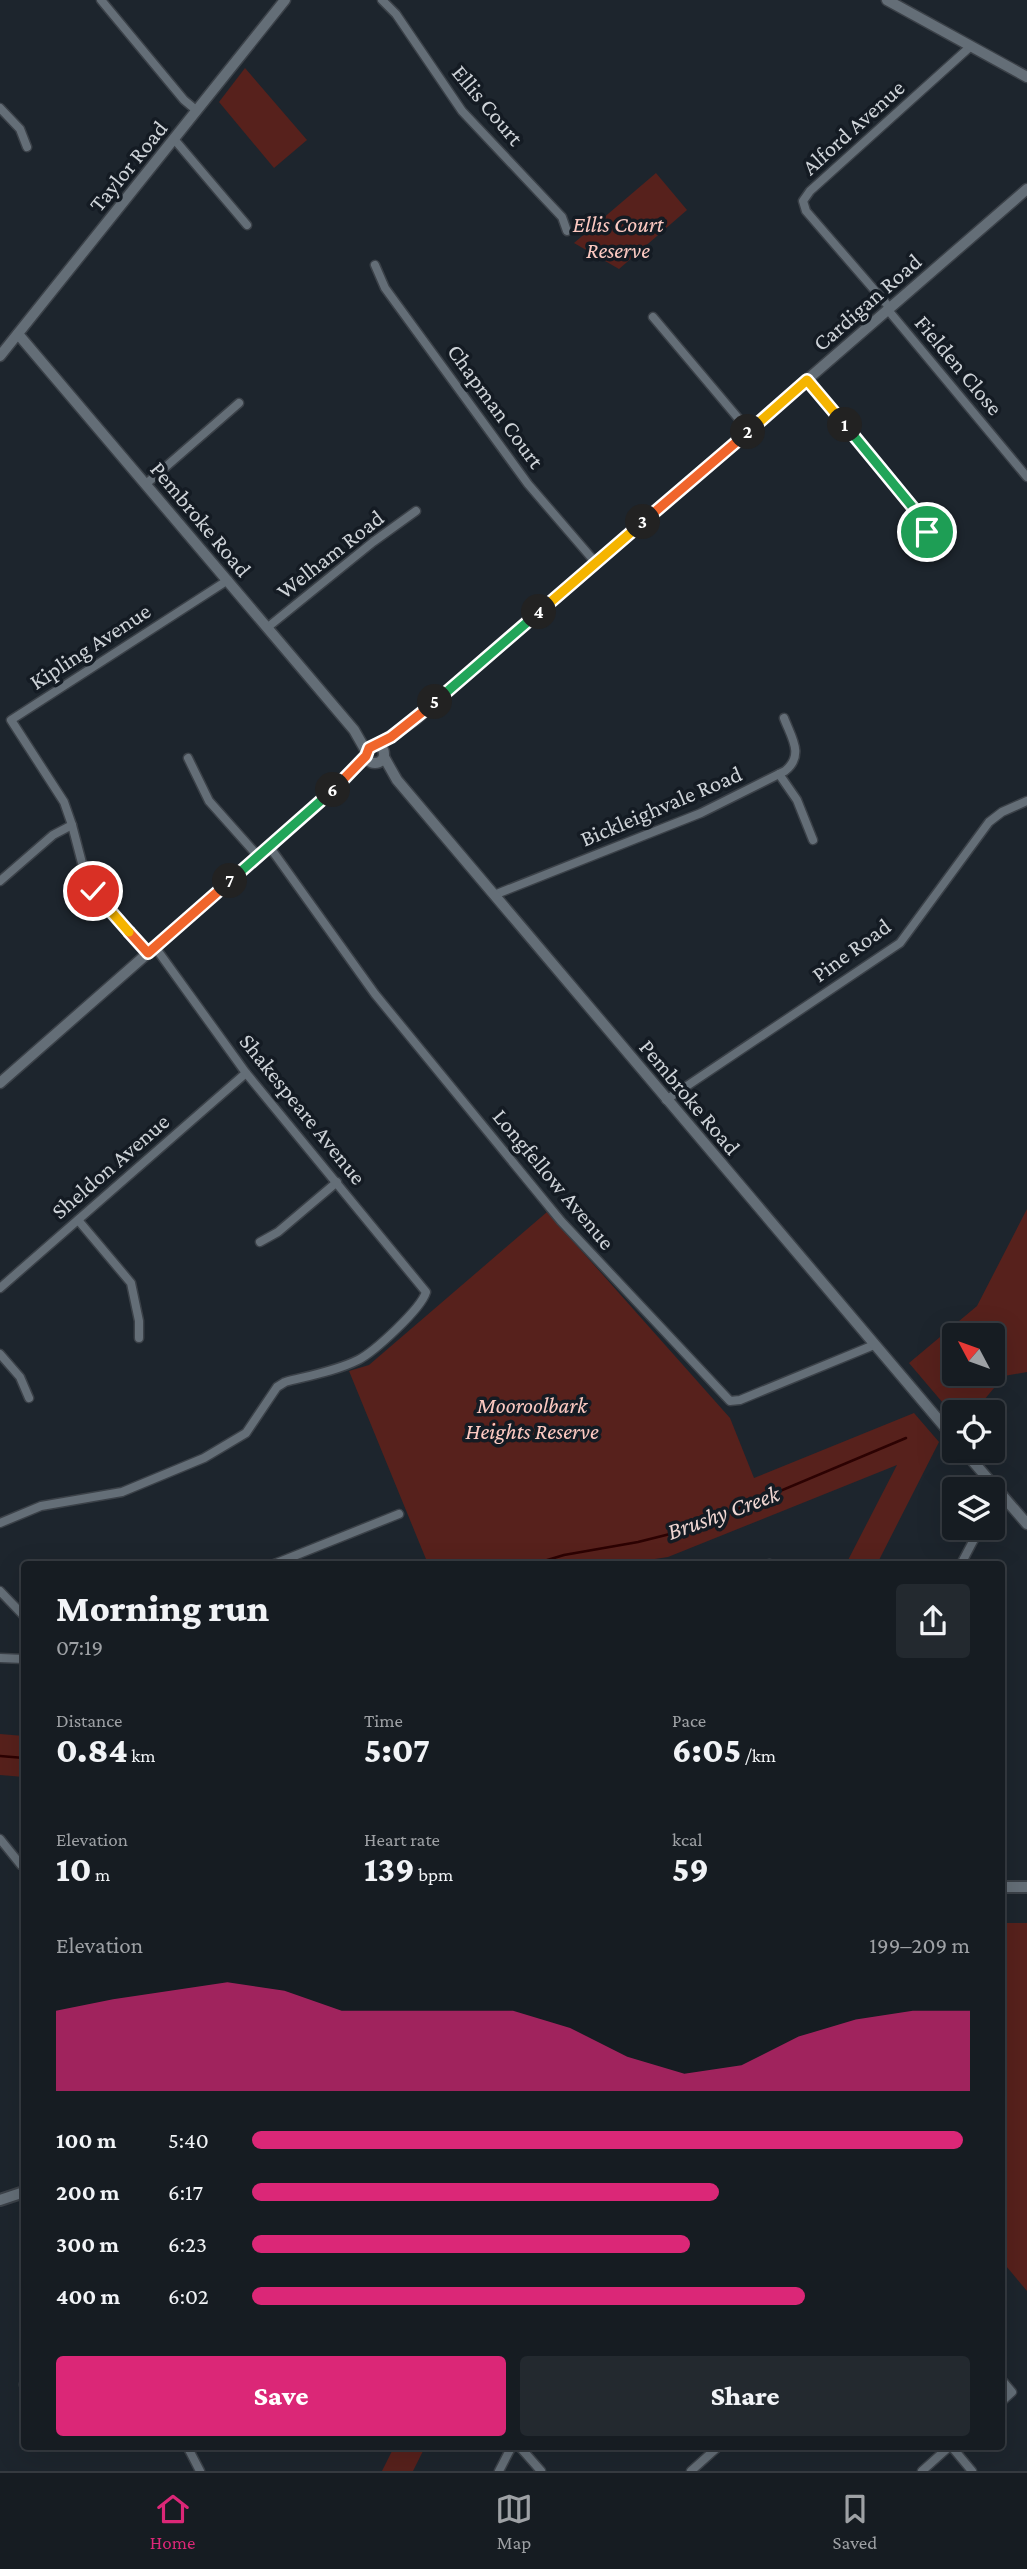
<!DOCTYPE html>
<html lang="en">
<head>
<meta charset="utf-8">
<style>
	:root { --surface:#161c22; --page:#23292f; --text:#f1f3f6; --muted:#9ea1a5; --line:#353a40; --accent:#db2777 }
	body { margin:0; font-family:"Crimson Pro",serif; background:var(--page); color:var(--text); height:100vh; display:flex; flex-direction:column; font-size:26px; white-space:nowrap }
	* { box-sizing:border-box; margin:0 }
	p { font-size:23px; color:var(--muted) }
	.icon { flex:none; width:38px; height:38px; fill:none; stroke:currentColor; stroke-width:2; stroke-linecap:round; stroke-linejoin:round }
	.map { position:relative; flex:1; overflow:hidden }
	.side { position:absolute; left:21px; top:1561px; width:984px; height:889px; display:flex; flex-direction:column; background:var(--surface); border-radius:7px; box-shadow:0 7px 28px #0002,0 0 0 2px var(--line) }
	.side>* { flex:none }
	.needle { width:46px; rotate:311deg }
	.buttons { position:absolute; left:942px; top:1323px; display:grid; gap:14px }
	.buttons a { display:grid; place-items:center; width:63px; height:63px; border-radius:7px; background:var(--surface); box-shadow:0 7px 28px #0002,0 0 0 2px var(--line); font-size:35px }
	.pin { position:absolute; display:grid; place-items:center; width:60px; height:60px; color:#fff; margin:-30px; border:4px solid #fff; border-radius:50%; box-shadow:0 2px 7px #0007 }
	.km { position:absolute; width:35px; height:35px; margin:-18px; border-radius:50%; background:#222; color:#fff; font-size:19px; line-height:35px; text-align:center }
	.round { display:grid; place-items:center; flex:none; width:74px; height:74px; border-radius:7px; background:var(--page) }
	.overview { display:flex; align-items:center; justify-content:space-between; height:119px; padding:0 35px }
	h1 { font-size:38px; font-weight:800; line-height:52px }
	.metrics { display:grid; grid-template-columns:repeat(3,1fr); gap:10px; height:119px; padding:7px 35px }
	.metrics div { display:grid; align-content:center }
	.metrics b { font-size:35px; font-weight:800 }
	.metrics small { font-size:19px; font-weight:400 }
	.metrics p { font-size:19px }
	.chart { height:196px; padding:14px 35px }
	.chart p { display:flex; justify-content:space-between }
	.chart svg { width:100%; height:126px; margin-top:7px; fill:var(--accent); opacity:.7 }
	.cta { display:flex; gap:14px; margin-top:auto; padding:14px 35px }
	.cta a { flex:1; height:80px; border-radius:7px; background:var(--accent); color:#fff; font-size:28px; font-weight:800; line-height:80px; text-align:center }
	.cta a+a { background:var(--page); color:var(--text) }
	ul { padding:0 35px; list-style:none; font-size:23px }
	li { display:grid; grid-template-columns:112px 84px 1fr; align-items:center; height:52px }
	li i { height:18px; border-radius:9px; background:var(--accent) }
	.tab-bar { display:flex; justify-content:space-around; align-items:center; height:98px; border-top:2px solid var(--line); background:var(--surface); font-size:19px; color:var(--muted) }
	.tab-bar a { display:grid; justify-items:center; gap:4px }
	.tab-bar .current { color:var(--accent) }
	.map>svg:first-child { display:block }
</style>
</head>
<body>
<div class="map">
<svg width="1027" height="2471" viewBox="0 0 1027 2471">
	<rect width="100%" height="100%" fill="#1d252d"/>
	<g fill="#57211c" fill-rule="evenodd">
		<path d="M245 68 307 140 274 168 219 102Z"/>
		<path d="M656 173 687 210 619 269 574 243Z"/>
		<path d="M1027 1209V1372L1004 1376 974 1412H954V1416L909 1363 977 1306ZM954 1335H992V1374H954Z"/>
		<path d="M547 1212 730 1418 754 1478 914 1413 939 1442 877 1564H846L897 1465 668 1557 622 1564H428L349 1371 369 1365Z"/>
		<path d="M0 1734 24 1736V1777L0 1775Z"/>
		<path d="M1001 1923H1027V2291L1001 2260Z"/>
		<path d="M394 2447V2446L425 2447 413 2471H382Z"/>
	</g>
	<g fill="none" stroke-linecap="round" stroke-linejoin="round">
		<g stroke="#2c0202" stroke-width="2.5">
			<path d="M534 1564 564 1555 638 1542 690 1529 906 1438"/>
			<path d="M0 1756 24 1758"/>
		</g>
		<defs>
			<g id="minor">
				<path d="M101 0 184 100 196 110"/>
				<path d="M382 0 396 14 462 111 562 217 567 231"/>
				<path d="M0 108 20 129 27 147"/>
				<path d="M174 139 247 225"/>
				<path d="M375 265 385 288 528 484 596 563"/>
				<path d="M890 308 806 211 803 201 810 191 971 46"/>
				<path d="M888 310 1027 477"/>
				<path d="M653 317 749 431"/>
				<path d="M807 380 929 527 938 540 935 542 927 539 929 527"/>
				<path d="M146 484 239 403"/>
				<path d="M268 627 373 542 416 511"/>
				<path d="M188 758 209 801 258 856"/>
				<path d="M779 774 797 800 813 840"/>
				<path d="M72 825 87 882 148 953"/>
				<path d="M269 846 375 994 561 1221 730 1401 740 1400 874 1345"/>
				<path d="M0 881 53 835 72 825 64 802 11 720 228 580"/>
				<path d="M494 895 701 813 785 771C805 755 791 737 784 718"/>
				<path d="M666 1100 900 943 989 822 1002 812 1027 801"/>
				<path d="M78 1220 131 1283 139 1321V1338"/>
				<path d="M260 1242 278 1232 337 1182"/>
				<path d="M0 1288 246 1073"/>
				<path d="M0 1354 20 1377 29 1398"/>
				<path d="M992 1504 1001 1495"/>
				<path d="M0 1523 41 1506 122 1492 204 1458 246 1433 277 1387 285 1382C308 1376 336 1371 358 1360 374 1352 421 1309 426 1292L246 1073 155 947"/>
				<path d="M274 1564 399 1514"/>
				<path d="M769 1564H770"/>
				<path d="M961 1564 980 1528"/>
				<path d="M0 1591 24 1616"/>
				<path d="M0 1658 24 1659"/>
				<path d="M0 1839 21 1865 24 1862"/>
				<path d="M1001 2379 1012 2392 1001 2402"/>
				<path d="M24 2385V2384"/>
				<path d="M187 2446 200 2471"/>
				<path d="M519 2446 541 2471"/>
				<path d="M951 2446 972 2471"/>
				<path d="M499 2471 512 2446"/>
				<path d="M691 2471 719 2446"/>
				<path d="M922 2471 950 2446"/>
			</g>
			<g id="tertiary">
				<path d="M887 0 1027 77"/>
				<path d="M18 334 354 730 366 751"/>
				<path d="M0 356 285 0"/>
				<circle cx="375" cy="754" r="9"/>
				<path d="M377 745 415 720 1027 189"/>
				<path d="M384 757 397 780 954 1438"/>
				<path d="M0 1083 338 786 366 756"/>
				<path d="M964 1451 1027 1524"/>
			</g>
			<g id="secondary">
				<path d="M1001 1887H1027"/>
				<path d="M0 2200 24 2192"/>
			</g>
		</defs>
		<use href="#minor" stroke="#3b4148" stroke-width="11"/>
		<use href="#tertiary" stroke="#3b4148" stroke-width="13"/>
		<use href="#secondary" stroke="#3b4148" stroke-width="14"/>
		<use href="#minor" stroke="#646e77" stroke-width="8"/>
		<use href="#tertiary" stroke="#646e77" stroke-width="10"/>
		<use href="#secondary" stroke="#646e77" stroke-width="10"/>
	</g>
	<g fill="none" stroke-linecap="round" stroke-linejoin="round">
		<defs>
			<path id="split-1" d="M845 425 929 527 927 532"/>
			<path id="split-2" d="M748 432 807 380 845 425"/>
			<path id="split-3" d="M643 522 748 432"/>
			<path id="split-4" d="M539 612 643 522"/>
			<path id="split-5" d="M435 702 539 612"/>
			<path id="split-6" d="M333 790 366 756 369 748 391 737 435 702"/>
			<path id="split-7" d="M230 881 333 790"/>
			<path id="split-8" d="M129 932 148 953 230 881"/>
			<path id="split-9" d="M93 891 129 932"/>
		</defs>
		<use href="#split-1" stroke="#fff" stroke-width="14"/>
		<use href="#split-2" stroke="#fff" stroke-width="14"/>
		<use href="#split-3" stroke="#fff" stroke-width="14"/>
		<use href="#split-4" stroke="#fff" stroke-width="14"/>
		<use href="#split-5" stroke="#fff" stroke-width="14"/>
		<use href="#split-6" stroke="#fff" stroke-width="14"/>
		<use href="#split-7" stroke="#fff" stroke-width="14"/>
		<use href="#split-8" stroke="#fff" stroke-width="14"/>
		<use href="#split-9" stroke="#fff" stroke-width="14"/>
		<use href="#split-1" stroke="#22a559" stroke-width="9"/>
		<use href="#split-2" stroke="#f5b400" stroke-width="9"/>
		<use href="#split-3" stroke="#f0652b" stroke-width="9"/>
		<use href="#split-4" stroke="#f5b400" stroke-width="9"/>
		<use href="#split-5" stroke="#22a559" stroke-width="9"/>
		<use href="#split-6" stroke="#f0652b" stroke-width="9"/>
		<use href="#split-7" stroke="#22a559" stroke-width="9"/>
		<use href="#split-8" stroke="#f0652b" stroke-width="9"/>
		<use href="#split-9" stroke="#f5b400" stroke-width="9"/>
	</g>
	<g text-anchor="middle" dominant-baseline="central" stroke-width="7" stroke-linejoin="round" paint-order="stroke">
		<g font-size="23" fill="#ced3d8" stroke="#141b23">
			<text transform="translate(488 105) rotate(50)">Ellis Court</text>
			<text transform="translate(853 127) rotate(-42)">Alford Avenue</text>
			<text transform="translate(128 166) rotate(-51)">Taylor Road</text>
			<text transform="translate(867 302) rotate(-41)">Cardigan Road</text>
			<text transform="translate(959 365) rotate(50)">Fielden Close</text>
			<text transform="translate(496 406) rotate(54)">Chapman Court</text>
			<text transform="translate(201 519) rotate(50)">Pembroke Road</text>
			<text transform="translate(330 554) rotate(-38)">Welham Road</text>
			<text transform="translate(90 646) rotate(-33)">Kipling Avenue</text>
			<text transform="translate(661 806) rotate(-23)">Bickleighvale Road</text>
			<text transform="translate(851 950) rotate(-36)">Pine Road</text>
			<text transform="translate(690 1097) rotate(50)">Pembroke Road</text>
			<text transform="translate(303 1109) rotate(51)">Shakespeare Avenue</text>
			<text transform="translate(110 1166) rotate(-41)">Sheldon Avenue</text>
			<text transform="translate(554 1179) rotate(50)">Longfellow Avenue</text>
		</g>
		<g font-size="23" font-style="italic" fill="#fcc9c1" stroke="#141b23">
			<text x="618" y="224">Ellis Court<tspan x="618" dy="26">Reserve</tspan></text>
			<text x="532" y="1405">Mooroolbark<tspan x="532" dy="26">Heights Reserve</tspan></text>
		</g>
		<g font-size="24" font-style="italic" fill="#f0d6d2" stroke="#141b23">
			<text transform="translate(723 1512) rotate(-20)">Brushy Creek</text>
		</g>
	</g>
</svg>
<div class="buttons">
<a><svg class="needle" viewBox="-14 -14 28 28"><path d="M0-13l5 13h-10z" fill="#e53935"/><path d="M0 13l5-13h-10z" fill="#9ea1a5"/></svg></a>
<a><svg class="icon" aria-label="locate" viewBox="0 0 24 24"><circle cx="12" cy="12" r="6"/><path d="M12 2v4M12 18v4M2 12h4M18 12h4"/></svg></a>
<a><svg class="icon" aria-label="layers" viewBox="0 0 24 24"><path d="M12 4l9 5-9 5-9-5zM3 14l9 5 9-5"/></svg></a>
</div>
<div class="pin" style="left:927px;top:532px;background:#1e9e55"><svg class="icon" aria-label="arrive" viewBox="0 0 24 24"><path d="M6 21V4h12l-3 4 3 4H6"/></svg></div>
<div class="pin" style="left:93px;top:891px;background:#d93025"><svg class="icon" aria-label="check" viewBox="0 0 24 24"><path d="M5 12l5 5 9-10"/></svg></div>
<b class="km" style="left:845px;top:425px">1</b>
<b class="km" style="left:748px;top:432px">2</b>
<b class="km" style="left:643px;top:522px">3</b>
<b class="km" style="left:539px;top:612px">4</b>
<b class="km" style="left:435px;top:702px">5</b>
<b class="km" style="left:333px;top:790px">6</b>
<b class="km" style="left:230px;top:881px">7</b>
<section class="side">
<div class="overview"><div><h1>Morning run</h1><p>07:19</p></div><a class="round"><svg class="icon" aria-label="share" viewBox="0 0 24 24"><path d="M12 15V3M7 8l5-5 5 5M5 13v7h14v-7"/></svg></a></div>
<div class="metrics">
<div><p>Distance</p><b>0.84<small> km</small></b></div>
<div><p>Time</p><b>5:07</b></div>
<div><p>Pace</p><b>6:05<small> /km</small></b></div>
</div>
<div class="metrics">
<div><p>Elevation</p><b>10<small> m</small></b></div>
<div><p>Heart rate</p><b>139<small> bpm</small></b></div>
<div><p>kcal</p><b>59</b></div>
</div>
<div class="chart"><p><span>Elevation</span>199–209 m</p>
<svg viewBox="0 0 160 44" preserveAspectRatio="none"><path d="M0 44V16L10 12L20 9L30 6L40 9L50 16L60 16L70 16L80 16L90 22L100 32L110 38L120 35L130 25L140 19L150 16L160 16V44z"/></svg>
</div>
<ul>
<li><b>100 m</b>5:40<i style="width:99%"></i></li>
<li><b>200 m</b>6:17<i style="width:65%"></i></li>
<li><b>300 m</b>6:23<i style="width:61%"></i></li>
<li><b>400 m</b>6:02<i style="width:77%"></i></li>
</ul>
<div class="cta"><a>Save</a><a>Share</a></div>
</section>
</div>
<nav class="tab-bar">
<a class="current"><svg class="icon" aria-label="home" viewBox="0 0 24 24"><path d="M3 11l9-7 9 7M6 9v11h12V9"/></svg>Home</a>
<a><svg class="icon" aria-label="map" viewBox="0 0 24 24"><path d="M3 6l6-2 6 2 6-2v14l-6 2-6-2-6 2zM9 4v14M15 6v14"/></svg>Map</a>
<a><svg class="icon" aria-label="saved" viewBox="0 0 24 24"><path d="M7 4h10v16l-5-4-5 4z"/></svg>Saved</a>
</nav>
</body>
</html>
